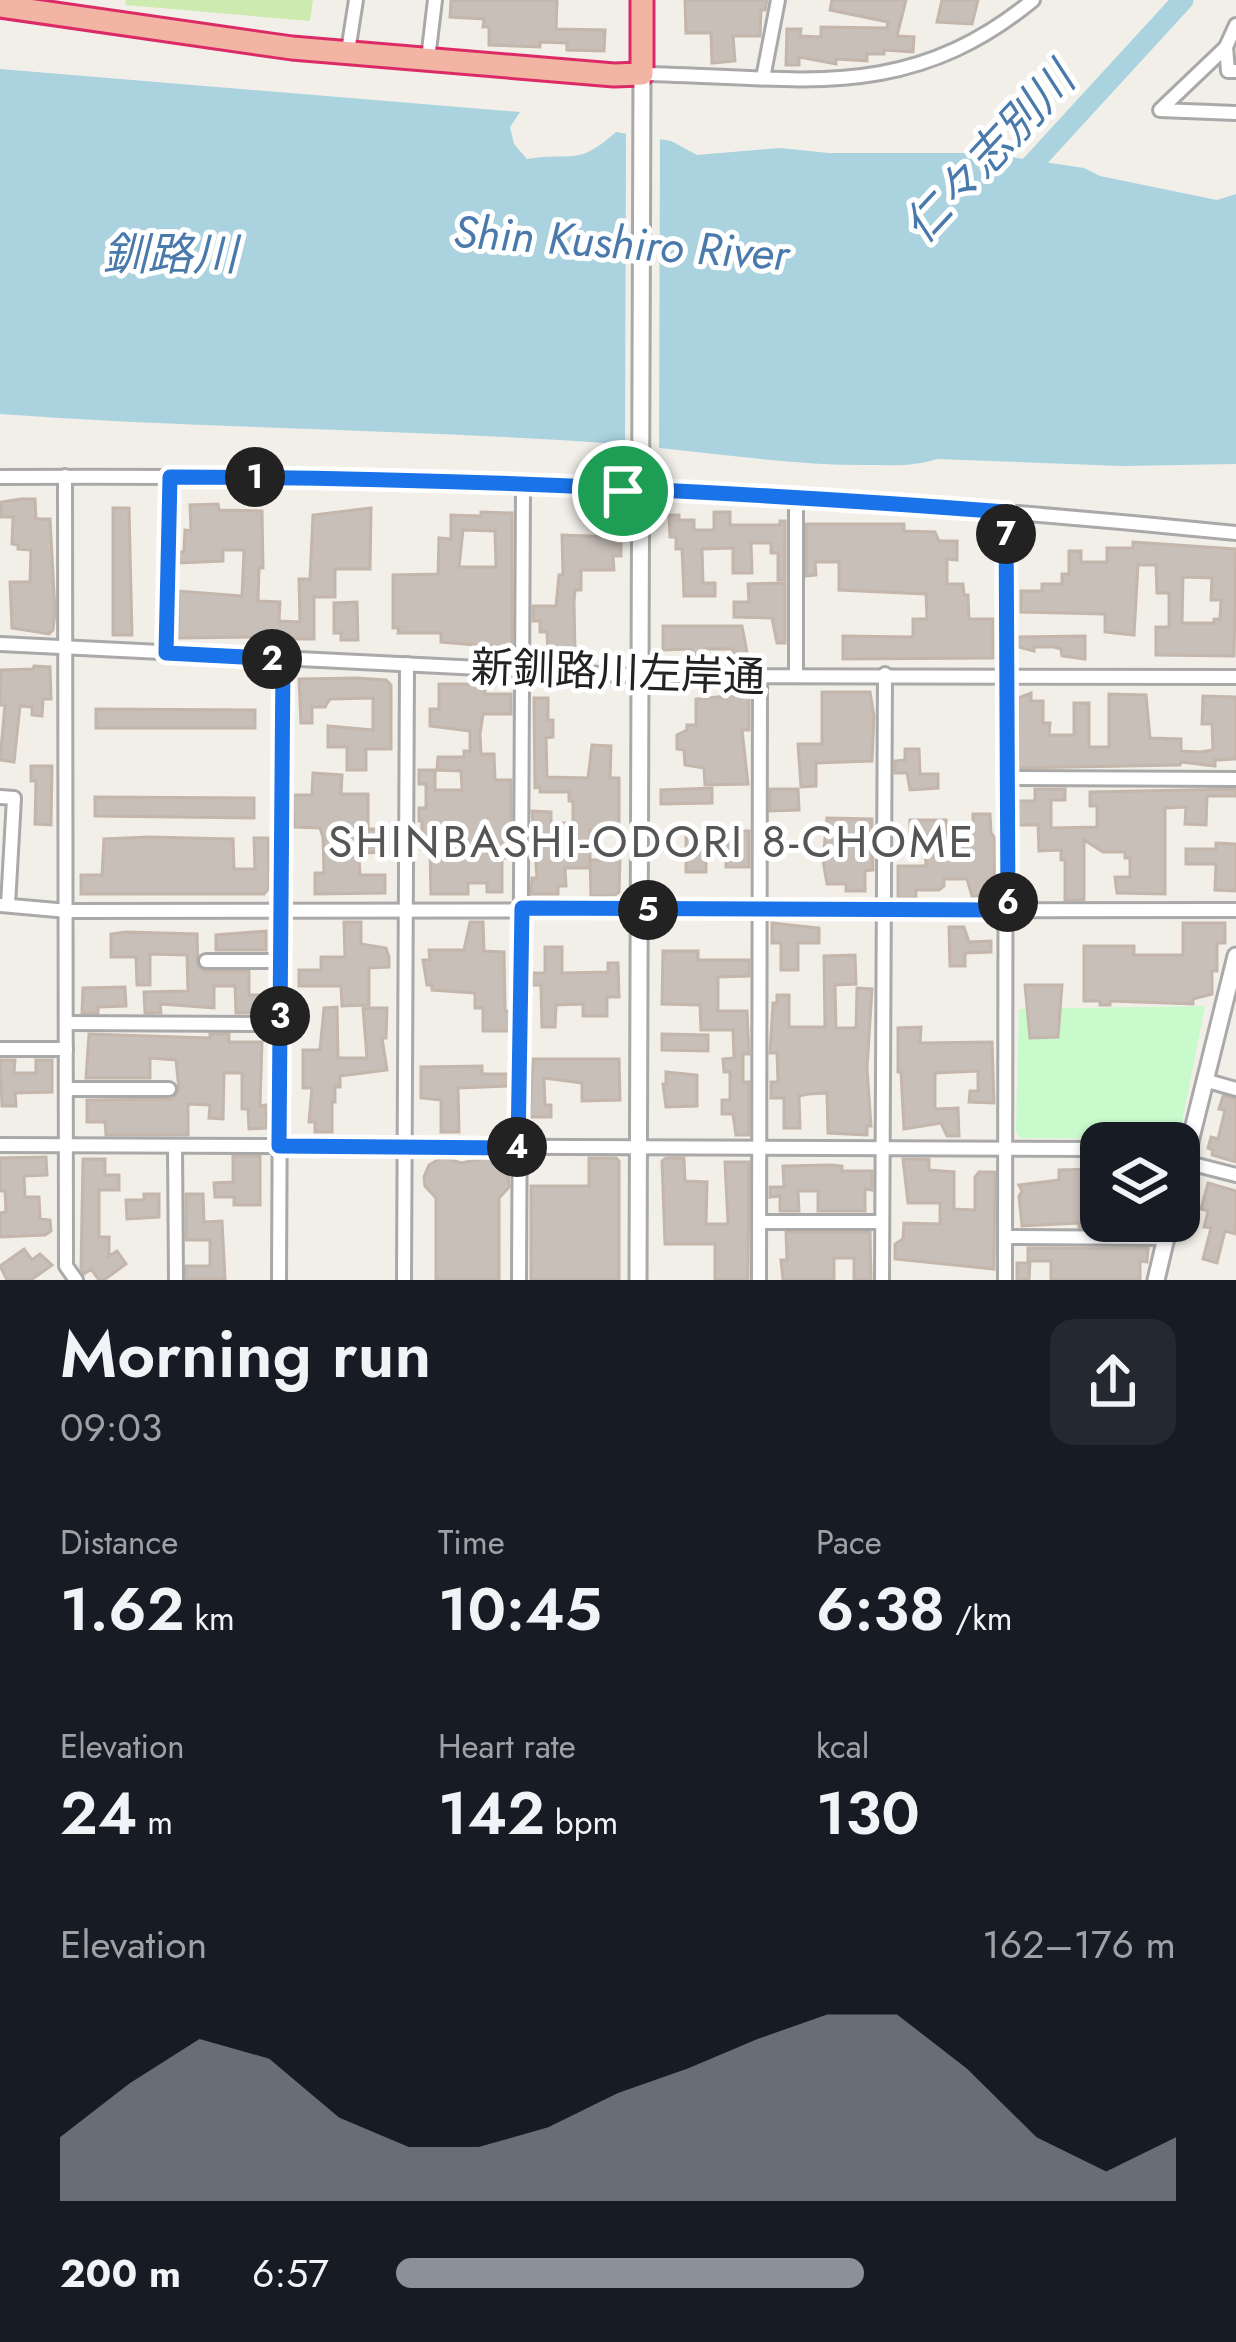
<!DOCTYPE html>
<html lang="en">
<head>
<meta charset="utf-8">
<style>
	:root { --surface:#171b24; --page:#242831; --text:#f1f3f6; --muted:#9ea1a6; --accent:#8c9099 }
	body { margin:0; font-family:Jost,"Noto Sans JP",sans-serif; background:var(--page); color:var(--text); height:100vh; display:flex; flex-direction:column; font-size:45px; white-space:nowrap }
	* { box-sizing:border-box; margin:0 }
	p { font-size:39px; color:var(--muted) }
	.icon { flex:none; width:66px; height:66px; fill:none; stroke:currentColor; stroke-width:2; stroke-linecap:round; stroke-linejoin:round }
	.map { position:relative; height:1280px; overflow:hidden }
	.drawer { display:flex; flex-direction:column; background:var(--surface); flex:1 }
	.drawer>* { flex:none }
	.tools { position:absolute; left:1080px; top:1122px; display:grid; gap:24px }
	.tools a { display:grid; place-items:center; width:120px; height:120px; border-radius:24px; background:var(--surface); box-shadow:0 3px 9px #0004; font-size:60px }
	.pin { position:absolute; display:grid; place-items:center; width:102px; height:102px; color:#fff; margin:-51px; border:6px solid #fff; border-radius:50%; box-shadow:0 3px 12px #0007 }
	.km { position:absolute; width:60px; height:60px; margin:-30px; border-radius:50%; background:#222; color:#fff; font-size:33px; line-height:60px; text-align:center }
	.round { display:grid; place-items:center; flex:none; width:126px; height:126px; border-radius:24px; background:var(--page) }
	.summary { display:flex; align-items:center; justify-content:space-between; height:204px; padding:0 60px }
	h1 { font-size:66px; font-weight:600; line-height:90px }
	.metrics { display:grid; grid-template-columns:repeat(3,1fr); gap:18px; height:204px; padding:12px 60px }
	.metrics div { display:grid; align-content:center }
	.metrics b { font-size:60px; font-weight:600 }
	.metrics small { font-size:33px; font-weight:400 }
	.metrics p { font-size:33px }
	.chart { height:336px; padding:24px 60px }
	.chart p { display:flex; justify-content:space-between }
	.chart svg { width:100%; height:216px; margin-top:12px; fill:var(--accent); opacity:.7 }
	ul { padding:0 60px; list-style:none; font-size:39px }
	li { display:grid; grid-template-columns:192px 144px 1fr; align-items:center; height:90px }
	li i { height:30px; border-radius:15px; background:var(--accent) }
	.map>svg:first-child { display:block }
</style>
</head>
<body>
<div class="map">
<svg width="1236" height="1280" viewBox="0 0 1236 1280">
	<rect width="100%" height="100%" fill="#f2efe9"/>
	<path fill="#cdebb0" d="M126 0H313L310 21 125 5Z"/>
	<path fill="#c8facc" d="M1205 1006 1180 1132 1167 1139 1021 1138 1016 1131 1019 1009Z"/>
	<path fill="#aad3df" d="M0 69 520 112 510 127 514 144 527 159C574 151 575 168 616 132L671 141 697 155 780 148 829 153H984L1084 168 1100 176 1217 200 1236 194V464L1122 466 937 459C913 467 890 465 865 465 783 465 701 451 619 444 413 429 206 429 0 414Z"/>
	<path fill="#f2efe9" d="M626 127 660 133 659 454 625 451Z"/>
	<g fill="none" stroke-linecap="round" stroke-linejoin="round">
		<path stroke="#aad3df" stroke-width="21" d="M1017 181 1183 0"/>
	</g>
	<g fill="#c7bfb8" stroke="#c4b6ab" stroke-width="3" fill-rule="evenodd">
		<path d="M451 0H557L556 29 605 30 604 51 567 50V43L540 42V47L489 45V27H483L484 19 450 17Z"/>
		<path d="M685 0H767L765 10H761L760 36H733L735 61 712 63 711 33H686Z"/>
		<path d="M832 0H906L897 36 914 37 913 52 884 50V54H867V61L836 59V64L799 57V65H786L787 29H801L800 36 821 37V27L887 28 888 22 830 10Z"/>
		<path d="M942 0H978L972 24 937 22Z"/>
		<path d="M21 499H35L36 519H50L55 612 53 630 49 634 12 628 10 582H30L31 550 18 549V545L12 544 13 517H1V502Z"/>
		<path d="M218 504 219 510 262 511 263 568H259L258 601 280 602 279 621 300 622 299 579H310L313 515 371 508 370 569H335V597H314V639H291V645L260 643V637L178 638 179 591 242 596 244 550H223V561L179 563V552H184L185 530 191 531 190 505Z"/>
		<path d="M113 508H129L132 635H113Z"/>
		<path d="M481 512 512 513V648L441 642V633H398L399 628H393V575L438 574 439 538 451 539V515L481 516ZM463 530 495 531 496 567H459Z"/>
		<path d="M714 512H730V525H780V521H785V580H778V553H771V543H751L752 573H733V548L702 549 703 583H715V596H684L682 549H676V537H670L669 515H679V520H694V530H714Z"/>
		<path d="M806 524H904V531L935 532 939 541H957V560L947 559V584H963L964 595H968L969 619H993V658L843 659V636L913 637V619H927L926 594 839 590V562H815L816 575 806 576Z"/>
		<path d="M562 535 613 537 614 544H621V556H613L614 570H581V590H575L574 602 575 653 548 654 547 632H540V621H533V606H556L559 575H563Z"/>
		<path d="M1133 542 1236 549 1234 656 1156 655V627H1169V593H1157L1156 565H1138L1134 635 1105 632V614L1021 612V591H1042V584H1062V574H1069V551H1081V562H1107V548H1133ZM1183 577 1212 578 1211 600H1221L1220 619H1214V623H1182Z"/>
		<path d="M785 583V643H777L772 618 734 617V602H749L748 584Z"/>
		<path d="M357 602 358 640H341V633H334V603Z"/>
		<path d="M663 626H742L748 658H733V649H704L705 659 691 660V649L663 650Z"/>
		<path d="M1085 636V659L1062 656 1061 649 1054 647H1034V651L1019 647 1018 637Z"/>
		<path d="M34 666 50 667 51 699H43L42 716 32 715V707L20 706 14 762 0 760 5 705H0L1 670 33 669Z"/>
		<path d="M357 678 386 680 391 685V749H366V770H347V747H328V726L373 730V698L330 699 325 707H312V723H301L299 679Z"/>
		<path d="M439 684H479L485 687V694H511V714H483L480 734 481 754H494L495 780H511V858H502V892H487V883H468V894H431L430 852 421 849 422 821H419V808H426V784H419V770H435V790H462L461 771 437 770 438 757H464V751H470V731L430 726V709H439Z"/>
		<path d="M822 692H870L874 716 872 761 816 763V786L801 787 798 744H822Z"/>
		<path d="M1031 693V701H1043V723H1050L1049 735H1074V703H1089V747H1109V694L1146 695 1150 738 1181 739V751L1200 752 1213 750 1212 724H1202L1203 696 1236 697V759L1215 760V766L1181 762 1180 765 1018 768V698Z"/>
		<path d="M749 694V730H742L748 784 705 785 704 768 685 765 684 750 677 749V735L687 730V725H696V699Z"/>
		<path d="M534 698H548V720H553V737L546 738 547 777 588 778 592 745 611 746 610 778H619V831L590 830V868H565L566 886H558V894H531L532 878H537L532 811 551 812V823H573V801H569V792H540V787L535 788Z"/>
		<path d="M96 709 255 710V728H96Z"/>
		<path d="M905 749H919L920 774H938V788L910 790 907 773H895V761L905 760Z"/>
		<path d="M31 766H52L51 825 35 824 36 781H31Z"/>
		<path d="M313 773 342 775 341 794H368V829H390V852L362 853 359 857 360 875H385V893L315 894V873H324L323 837 320 828 294 827 293 808V795H312Z"/>
		<path d="M712 788V803L661 804V790Z"/>
		<path d="M770 789H798L799 810 770 811Z"/>
		<path d="M1035 789H1065V800H1051V828L1097 827V806H1090V792L1236 789V796H1207L1206 825 1185 824 1186 807 1165 808V894L1117 893 1115 877H1130V858H1125V852H1103L1084 840V900H1065V860H1061V850L1039 851 1038 825H1017V801H1035Z"/>
		<path d="M95 797 254 798V818L95 816Z"/>
		<path d="M973 814H990L991 833 995 838 994 896H972L967 879H944V886L939 890H916V898H898V866H926L925 838H910V820H946V834L973 833Z"/>
		<path d="M827 818 872 819 873 870 865 871V891H846V884H827L823 860Z"/>
		<rect x="726" y="831" width="23" height="36"/>
		<rect x="686" y="835" width="20" height="37"/>
		<path d="M149 837 233 839 234 869H255L254 838H268L269 888 264 894H81V875H102L104 839Z"/>
		<path d="M1216 843 1236 844V891L1215 890 1216 864H1186V849H1216Z"/>
		<path d="M590 860H620L619 892 615 895 591 896Z"/>
		<path d="M344 922H361V944L386 948 389 957V967L369 968V1005L342 1006 341 986H299V970H321V957H345Z"/>
		<path d="M470 922H483L484 951 504 952 505 1011H510V1031H483V1008H475V993L432 990V985H427L423 960H430L429 950H464Z"/>
		<path d="M772 923 819 928V943H798V970H781V943H772Z"/>
		<path d="M1183 923H1225V943H1217V971H1212V994L1193 999V1004L1110 1001V1005H1100V1001H1084V946H1134V955H1183Z"/>
		<path d="M949 927H964L969 942 991 941V952L965 953V966H950Z"/>
		<path d="M266 931V950H216V935Z"/>
		<path d="M126 932 197 934 198 967 206 971H249V995H268L269 1013H236L235 986H214V1008L160 1004 161 1013H145L144 992 188 991 187 955 150 954V985H137L136 957H111V934Z"/>
		<path d="M545 947H562V973L608 972V963H618L619 997H607V1016H583V1004L556 1005 555 1027H542L541 985H532V973H545Z"/>
		<path d="M663 951H698V960H749V976L718 977V1011H747L749 1054H743V1082H749V1135H736L733 1114H722V1100H730V1072H724L723 1059 734 1058 733 1030H701L700 1005 662 1004Z"/>
		<path d="M855 955 856 984 835 985 836 1028H856L857 988 872 989 867 1068 871 1126H867V1135L828 1133 827 1093 808 1094 799 1096 800 1128H784V1098H771V1082H778L777 1053H770L773 1003H777V995H789V1027H825L824 956Z"/>
		<path d="M1025 985H1062L1058 1037 1030 1038Z"/>
		<path d="M125 987 126 1006 98 1007V1013H82L83 988Z"/>
		<path d="M337 1007 338 1058H367L363 1008H387L386 1038H382L387 1070 340 1076V1087H335V1102H332V1132H315V1122H309L312 1088H303V1050H320L324 1008Z"/>
		<path d="M921 1027 920 1043 992 1042 994 1103 969 1102 970 1091H978V1071L935 1073V1109L958 1108 959 1136H947L941 1123 904 1129 901 1072H898V1028Z"/>
		<path d="M89 1034 210 1038V1034H229V1042H262L260 1106 266 1105 267 1128 249 1129 248 1109H242V1073H224L223 1119 209 1118 210 1105 188 1104V1135H106L105 1122H87V1100L173 1099 179 1090 176 1060 150 1058V1078H86Z"/>
		<path d="M662 1034 708 1035V1051L662 1050Z"/>
		<path d="M533 1059H619L620 1100 582 1101V1083L544 1078 545 1105H551V1117H530Z"/>
		<path d="M0 1060H15L14 1073H36V1060H52V1092L15 1093 16 1106H2Z"/>
		<path d="M482 1066V1074H510L509 1086 458 1088 459 1132H441V1100L421 1098V1067Z"/>
		<path d="M666 1072 697 1075V1106L666 1107 663 1084H666Z"/>
		<path d="M1223 1096 1236 1099V1162L1212 1155 1213 1150 1208 1148 1211 1137 1218 1139 1225 1110 1219 1109Z"/>
		<path d="M233 1156H260V1205H234V1197H215L214 1183 233 1182Z"/>
		<path d="M46 1157 47 1175 24 1176 25 1197H39L40 1219 50 1220 51 1231 45 1235 0 1237V1213L6 1212 5 1191H0V1158Z"/>
		<path d="M443 1157 461 1163 493 1157 508 1168 509 1187 499 1198V1280H436V1198L425 1186 424 1177 429 1165Z"/>
		<path d="M589 1158H616L619 1161V1280H531V1186H589Z"/>
		<path d="M666 1158H684L685 1181 707 1182 706 1224H728L725 1162H749L748 1280H715V1244H665L662 1161Z"/>
		<path d="M83 1159H105V1175H119V1190H99V1237H109V1256L117 1251 126 1264 104 1280H99L91 1269 84 1274 81 1268Z"/>
		<path d="M903 1159H929V1170L954 1172V1209L975 1210V1177L979 1172H995L994 1269 895 1259V1244L903 1239 904 1223 940 1224V1203H908Z"/>
		<path d="M832 1165 842 1166V1171H872V1190L865 1189V1211H818V1191H798L799 1211H780V1196L770 1197V1187H784L783 1166Z"/>
		<path d="M1092 1169 1093 1200 1101 1199V1224L1092 1227H1079V1223L1022 1226 1019 1196 1022 1191 1019 1185 1059 1180V1170Z"/>
		<path d="M1208 1183 1236 1191V1234L1225 1231 1217 1263 1203 1259 1211 1228 1204 1227 1208 1211 1201 1209Z"/>
		<path d="M144 1194H159V1217L127 1219 126 1200H144Z"/>
		<path d="M186 1194H203L204 1222 222 1221 225 1279H186V1266H210V1240H186Z"/>
		<path d="M786 1232H870L871 1280H854V1258H834V1280H783L781 1260H787Z"/>
		<path d="M1028 1248H1148L1147 1262 1140 1261V1280H1051V1261H1030L1029 1280H1017V1263H1028Z"/>
		<path d="M24 1249 32 1260 40 1254 52 1265 31 1280H7L0 1266Z"/>
	</g>
	<g fill="none" stroke-linecap="round" stroke-linejoin="round">
		<defs>
			<g id="minor">
				<path d="M1236 25 1226 47 1160 110 1236 113"/>
				<path d="M1226 47 1228 71H1236"/>
				<path d="M348 51 356 0"/>
				<path d="M428 59 435 0"/>
				<path d="M642 74C795 76 904 106 1033 0"/>
				<path d="M763 78 778 0"/>
				<path d="M65 476 66 1266 76 1280"/>
				<path d="M0 477C412 474 826 491 1236 533"/>
				<path d="M0 644 642 676 1236 677"/>
				<path d="M167 653 170 477"/>
				<path d="M796 676V498"/>
				<path d="M1007 778 1236 779"/>
				<path d="M0 797 14 798 8 905"/>
				<path d="M0 905 68 911 1236 910"/>
				<path d="M206 961H280"/>
				<path d="M66 1023 280 1024"/>
				<path d="M0 1049H66"/>
				<path d="M1204 1080 1236 1089"/>
				<path d="M66 1089H169"/>
				<path d="M0 1145 1101 1149"/>
				<path d="M175 1146 176 1280"/>
				<path d="M1185 1162 1236 1175"/>
				<path d="M760 1222H882"/>
				<path d="M1005 1237 1166 1238"/>
				<path d="M279 1280 282 659"/>
				<path d="M404 1280 407 664"/>
				<path d="M519 1280 523 487"/>
				<path d="M759 1280 760 677"/>
				<path d="M882 1280 885 674"/>
				<path d="M1005 1280 1006 512"/>
			</g>
			<g id="tertiary">
				<path d="M1179 1186 1236 956"/>
				<path d="M638 1280 642 74"/>
				<path d="M1156 1280 1170 1221"/>
			</g>
			<path id="trunk" d="M0 6 292 48 614 75 642 74V0"/>
		</defs>
		<use href="#minor" stroke="#a9a9a9" stroke-width="18"/>
		<use href="#tertiary" stroke="#a9a9a9" stroke-width="21"/>
		<use href="#trunk" stroke="#dc2a67" stroke-width="27"/>
		<use href="#minor" stroke="#fff" stroke-width="12"/>
		<use href="#tertiary" stroke="#fff" stroke-width="15"/>
		<use href="#trunk" stroke="#f2b4a3" stroke-width="21"/>
	</g>
	<g fill="none" stroke-linecap="round" stroke-linejoin="round">
		<defs>
			<path id="route" d="M170 477C448 477 728 491 1006 512L1008 910 522 908 518 1148 279 1146 283 659 166 653Z"/>
		</defs>
		<use href="#route" stroke="#fff" stroke-width="24"/>
		<use href="#route" stroke="#1a73e8" stroke-width="15"/>
	</g>
	<g text-anchor="middle" dominant-baseline="central" stroke-width="10" stroke-linejoin="round" paint-order="stroke">
		<g font-size="42" fill="#222" stroke="#fff">
			<text transform="translate(618 672) rotate(2)">新釧路川左岸通</text>
		</g>
		<g font-size="45" font-style="italic" fill="#4a7aab" stroke="#fff">
			<text transform="translate(989 153) rotate(-47)">仁々志別川</text>
			<text transform="translate(621 243) rotate(4)">Shin Kushiro River</text>
			<text x="170" y="254">釧路川</text>
		</g>
		<g font-size="45" letter-spacing="3" fill="#555" stroke="#fff">
			<text x="652" y="841">SHINBASHI-ODORI 8-CHOME</text>
		</g>
	</g>
</svg>
<div class="tools">
<a><svg class="icon" aria-label="layers" viewBox="0 0 24 24"><path d="M12 4l9 5-9 5-9-5zM3 14l9 5 9-5"/></svg></a>
</div>
<div class="pin" style="left:623px;top:491px;background:#1e9e55"><svg class="icon" aria-label="arrive" viewBox="0 0 24 24"><path d="M6 21V4h12l-3 4 3 4H6"/></svg></div>
<b class="km" style="left:255px;top:477px">1</b>
<b class="km" style="left:272px;top:659px">2</b>
<b class="km" style="left:280px;top:1016px">3</b>
<b class="km" style="left:517px;top:1147px">4</b>
<b class="km" style="left:648px;top:910px">5</b>
<b class="km" style="left:1008px;top:902px">6</b>
<b class="km" style="left:1006px;top:534px">7</b>
</div>
<section class="drawer">
<div class="summary"><div><h1>Morning run</h1><p>09:03</p></div><a class="round"><svg class="icon" aria-label="share" viewBox="0 0 24 24"><path d="M12 15V3M7 8l5-5 5 5M5 13v7h14v-7"/></svg></a></div>
<div class="metrics">
<div><p>Distance</p><b>1.62<small> km</small></b></div>
<div><p>Time</p><b>10:45</b></div>
<div><p>Pace</p><b>6:38<small> /km</small></b></div>
</div>
<div class="metrics">
<div><p>Elevation</p><b>24<small> m</small></b></div>
<div><p>Heart rate</p><b>142<small> bpm</small></b></div>
<div><p>kcal</p><b>130</b></div>
</div>
<div class="chart"><p><span>Elevation</span>162–176 m</p>
<svg viewBox="0 0 160 44" preserveAspectRatio="none"><path d="M0 44V31L10 20L20 11L30 15L40 27L50 33L60 33L70 29L80 22L90 17L100 11L110 6L120 6L130 17L140 31L150 38L160 31V44z"/></svg>
</div>
<ul>
<li><b>200 m</b>6:57<i style="width:60%"></i></li>
</ul>
</section>
</body>
</html>
